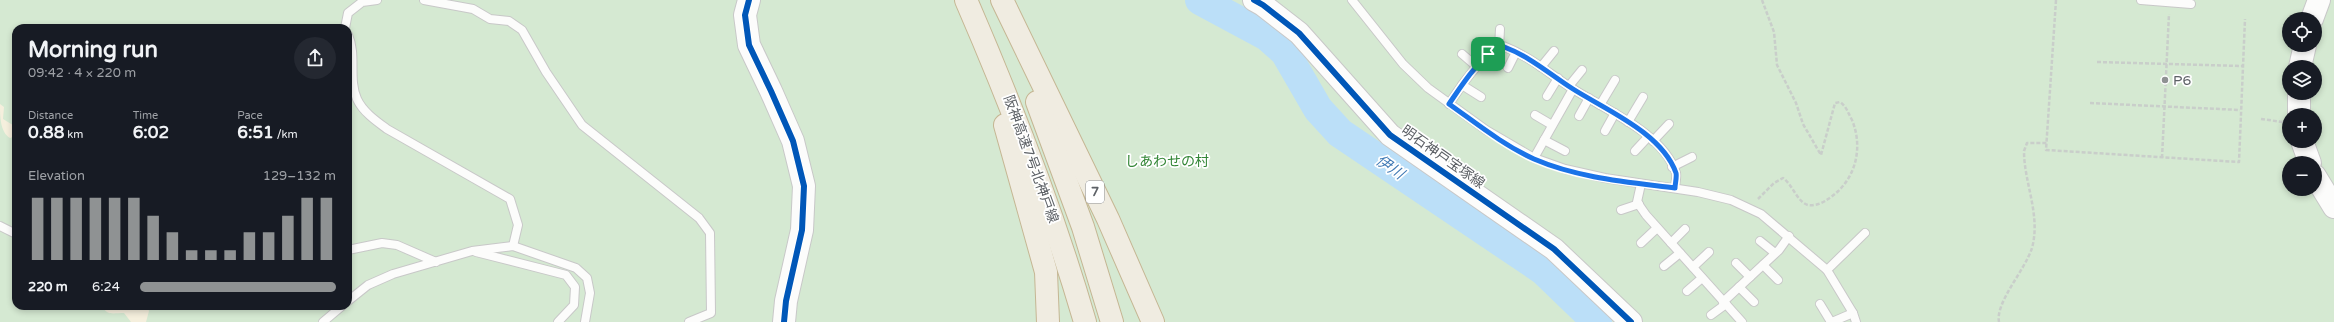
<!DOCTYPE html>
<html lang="en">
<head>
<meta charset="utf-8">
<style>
	:root { --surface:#171b24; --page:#242831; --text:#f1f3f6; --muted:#9ea1a6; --accent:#8f9293 }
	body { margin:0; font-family:"Varela Round","Noto Sans JP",sans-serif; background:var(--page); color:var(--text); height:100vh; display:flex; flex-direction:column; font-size:15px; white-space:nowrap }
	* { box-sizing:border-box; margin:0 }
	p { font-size:13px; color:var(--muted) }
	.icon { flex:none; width:22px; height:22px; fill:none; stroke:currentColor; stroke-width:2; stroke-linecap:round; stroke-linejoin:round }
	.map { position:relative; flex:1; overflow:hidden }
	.details { position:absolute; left:12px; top:24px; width:340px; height:286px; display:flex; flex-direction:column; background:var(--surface); border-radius:12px; box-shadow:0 2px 6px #0003 }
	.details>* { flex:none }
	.controls { position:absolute; left:2282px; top:12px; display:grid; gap:8px }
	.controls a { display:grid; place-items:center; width:40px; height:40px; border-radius:50%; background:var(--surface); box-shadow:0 2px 6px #0003; font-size:20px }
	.pin { position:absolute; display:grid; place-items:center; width:34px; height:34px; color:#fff; margin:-17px; border-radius:8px; box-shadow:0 2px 6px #0006 }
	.round { display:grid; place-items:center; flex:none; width:42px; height:42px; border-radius:21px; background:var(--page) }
	.summary { display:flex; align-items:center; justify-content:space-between; height:68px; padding:0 16px }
	h1 { font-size:22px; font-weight:700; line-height:30px }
	.figures { display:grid; grid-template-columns:repeat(3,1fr); gap:6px; height:68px; padding:4px 16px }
	.figures div { display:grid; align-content:center }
	.figures b { font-size:17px; font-weight:700 }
	.figures small { font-size:11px; font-weight:400 }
	.figures p { font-size:11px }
	.chart { height:112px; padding:8px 16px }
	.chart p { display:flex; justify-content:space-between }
	.chart svg { width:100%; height:72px; margin-top:4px; stroke:var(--accent); stroke-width:6 }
	ul { padding:0 16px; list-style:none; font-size:13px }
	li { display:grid; grid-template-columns:64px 48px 1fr; align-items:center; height:30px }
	li i { height:10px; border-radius:5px; background:var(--accent) }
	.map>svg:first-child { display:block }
</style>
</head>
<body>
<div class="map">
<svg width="2334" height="322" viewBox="0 0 2334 322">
	<rect width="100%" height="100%" fill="#edece7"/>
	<path fill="#d5e9d2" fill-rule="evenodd" d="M0 0H2334V322H0ZM2289 19H2315V45H2289ZM16 28H348V306H16ZM2289 67H2315V93H2289ZM2289 115H2315V141H2289ZM2289 163H2315V189H2289Z"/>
	<g fill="#f5efdd">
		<path d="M0 104 4 107 3 119 16 127 15 136 10 138C0 132 0 116 0 104Z"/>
		<path d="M102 306H147L149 311 146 322H131L124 313C113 313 107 316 102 306Z"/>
	</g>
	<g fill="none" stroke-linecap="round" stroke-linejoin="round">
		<path stroke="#bbdff8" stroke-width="30" d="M1200 0 1267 36 1285 52 1318 109 1340 133 1543 270 1597 322"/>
		<defs>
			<g id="lane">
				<path d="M424 0 473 9 490 19 509 21 522 30 546 72 582 125 699 218 710 233 711 313 689 322"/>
				<path d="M1352 0 1403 64 1428 88 1486 130 1534 158 1565 169 1605 178 1698 192 1731 200 1761 214 1827 270 1853 313 1856 322"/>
				<path d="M2141 0 2191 4"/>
				<path d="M345 28 348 13 362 2 377 0"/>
				<path d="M348 35C357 55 348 79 357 99 363 112 376 121 387 129L510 199 518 225 513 246"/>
				<path d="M1499 48 1500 29"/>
				<path d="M1462 54 1476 66"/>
				<path d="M1541 67 1554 51"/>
				<path d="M1508 68 1516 52"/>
				<path d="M1462 85 1481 97"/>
				<path d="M1569 86 1582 70"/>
				<path d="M1547 96 1558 78"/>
				<path d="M1449 104C1464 82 1478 59 1503 46 1531 57 1548 73 1573 89 1606 110 1663 133 1676 173 1677 177 1675 184 1675 188"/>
				<path d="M1600 105 1615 80"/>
				<path d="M1535 115 1552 125"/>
				<path d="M1579 116 1589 98"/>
				<path d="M1628 122 1643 97"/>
				<path d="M1605 131 1615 113"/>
				<path d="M1544 140 1565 151"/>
				<path d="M1653 141 1669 124"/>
				<path d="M1635 151 1648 137"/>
				<path d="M1534 158 1573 89"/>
				<path d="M1672 167 1692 157"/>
				<path d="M1641 184 1637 202 1646 215 1742 322"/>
				<path d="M1621 210 1639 204"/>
				<path d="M0 226 16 234"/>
				<path d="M1760 241 1775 253"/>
				<path d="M1641 243 1657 228"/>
				<path d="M1671 243 1685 229"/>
				<path d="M348 250 382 243 397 245 436 262"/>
				<path d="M476 252 566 275 575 287 574 305 558 322"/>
				<path d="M1736 263 1750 277"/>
				<path d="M1763 265 1778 280"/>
				<path d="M1664 266 1680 253"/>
				<path d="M1693 267 1709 252"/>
				<path d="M1827 270 1865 233"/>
				<path d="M1739 287 1754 302"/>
				<path d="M1687 291 1702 278"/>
				<path d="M348 301 368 285 393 274 472 251 513 246 576 268 587 278 590 293 585 322"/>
				<path d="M1723 302 1779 250 1789 236"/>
				<path d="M1820 304 1831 322"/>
				<path d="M1711 315 1726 304"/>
				<path d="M323 322 342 306"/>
				<path d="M1832 322 1853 313"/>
			</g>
			<g id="secondary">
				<path d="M749 0 745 15 749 45 771 91 793 141 804 186 802 230 786 301 784 322"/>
				<path d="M1254 0 1263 5 1299 33 1390 135 1554 249 1631 322"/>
				<path d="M2312 19 2319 0"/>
				<path d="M2300 67 2305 45"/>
				<path d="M2299 93V115"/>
				<path d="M2302 141 2310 163"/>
				<path d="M2315 176 2334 207"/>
			</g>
			<g id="highway">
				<path d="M966 0C1012 106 1053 212 1085 322"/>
				<path d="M1002 0 1108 219 1153 322"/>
				<path d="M1037 102 1083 227 1112 322"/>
				<path d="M1005 125 1046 272 1048 322"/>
			</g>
		</defs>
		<use href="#lane" stroke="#c8c8c8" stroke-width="10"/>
		<use href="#secondary" stroke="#c8c8c8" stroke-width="24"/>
		<use href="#highway" stroke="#c5b693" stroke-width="24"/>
		<g stroke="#c9ceca" stroke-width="2.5" stroke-dasharray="4 2" stroke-linecap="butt">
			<path d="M2056 0 2046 150 2239 162 2245 19"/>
			<path d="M2097 62 2242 66"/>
			<path d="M2090 103 2240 110"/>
			<path d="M2261 119 2283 122"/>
			<path d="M2162 158 2169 14"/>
			<path d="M1758 199 1774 183 1783 178C1793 185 1797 202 1808 205 1815 206 1823 203 1828 199 1855 182 1864 149 1852 120 1848 113 1847 107 1840 102L1835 103 1821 155 1803 124 1796 103 1777 65 1774 32 1762 0"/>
			<path d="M1999 322C1995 303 2025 270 2032 248 2041 215 2024 183 2024 151L2027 143H2047"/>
		</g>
		<use href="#lane" stroke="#fcfcfb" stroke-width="8"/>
		<use href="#secondary" stroke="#fcfcfb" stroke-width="22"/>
		<use href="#highway" stroke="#f0ece1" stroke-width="22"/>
		<defs>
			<g id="cycleway">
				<path d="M749 0 745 15 749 45 771 91 793 141 804 186 802 230 786 301 784 322"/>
				<path d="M1254 0 1263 5 1299 33 1390 135 1554 249 1631 322"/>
			</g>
		</defs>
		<use href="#cycleway" stroke="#fff" stroke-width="8"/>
		<use href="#cycleway" stroke="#0057b8" stroke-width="6"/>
	</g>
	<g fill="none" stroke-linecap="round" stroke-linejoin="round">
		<defs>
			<path id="route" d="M1502 46C1531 57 1548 73 1573 89 1606 110 1662 133 1676 173 1677 177 1675 184 1675 188 1628 182 1578 178 1534 159 1503 145 1476 123 1449 104 1464 82 1478 59 1502 46Z"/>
		</defs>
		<use href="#route" stroke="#fff" stroke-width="8"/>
		<use href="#route" stroke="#1a73e8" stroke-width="5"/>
	</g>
	<circle fill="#8f9293" stroke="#fff" stroke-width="1.5" cx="2165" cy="80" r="4"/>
	<g text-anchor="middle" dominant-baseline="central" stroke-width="3.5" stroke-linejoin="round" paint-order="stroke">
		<rect fill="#fff" stroke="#8e9094" stroke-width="1" x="1086" y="181" width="18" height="22" rx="3"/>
		<g font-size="13" font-weight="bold" fill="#5d6166">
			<text x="1095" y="192">7</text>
		</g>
		<g font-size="14" fill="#5d6166" stroke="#fff" text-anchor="start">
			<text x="2173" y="80">P6</text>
		</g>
		<g font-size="14" fill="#5d6166" stroke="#fff">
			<text transform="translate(1443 157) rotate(35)">明石神戸宝塚線</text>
			<text transform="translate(1031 159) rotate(70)">阪神高速7号北神戸線</text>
		</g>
		<g font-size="14" fill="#338636" stroke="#fff">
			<text x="1167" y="161">しあわせの村</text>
		</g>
		<g font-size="15" font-style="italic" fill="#3f79b4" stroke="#fff">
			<text transform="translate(1390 167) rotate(34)">伊川</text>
		</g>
	</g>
</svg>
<div class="controls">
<a><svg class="icon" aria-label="locate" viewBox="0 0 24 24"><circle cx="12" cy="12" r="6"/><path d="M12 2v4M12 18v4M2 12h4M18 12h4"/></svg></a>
<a><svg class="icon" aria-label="layers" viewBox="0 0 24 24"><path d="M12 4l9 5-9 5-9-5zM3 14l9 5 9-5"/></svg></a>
<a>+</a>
<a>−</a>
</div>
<div class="pin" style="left:1488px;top:54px;background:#1e9e55"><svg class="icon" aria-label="arrive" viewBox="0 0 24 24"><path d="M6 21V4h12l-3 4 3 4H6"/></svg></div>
<section class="details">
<div class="summary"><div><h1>Morning run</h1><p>09:42 · 4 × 220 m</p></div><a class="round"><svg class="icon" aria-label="share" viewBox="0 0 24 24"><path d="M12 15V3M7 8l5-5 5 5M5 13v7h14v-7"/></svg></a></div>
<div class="figures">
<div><p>Distance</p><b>0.88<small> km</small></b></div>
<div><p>Time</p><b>6:02</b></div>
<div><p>Pace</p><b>6:51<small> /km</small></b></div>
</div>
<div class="chart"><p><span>Elevation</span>129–132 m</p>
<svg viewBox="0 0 160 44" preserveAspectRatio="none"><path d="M5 44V6M15 44V6M25 44V6M35 44V6M45 44V6M55 44V6M65 44V17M75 44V27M85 44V38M95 44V38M105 44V38M115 44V27M125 44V27M135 44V17M145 44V6M155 44V6"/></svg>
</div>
<ul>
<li><b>220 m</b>6:24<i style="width:100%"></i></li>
</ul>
</section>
</div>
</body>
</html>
